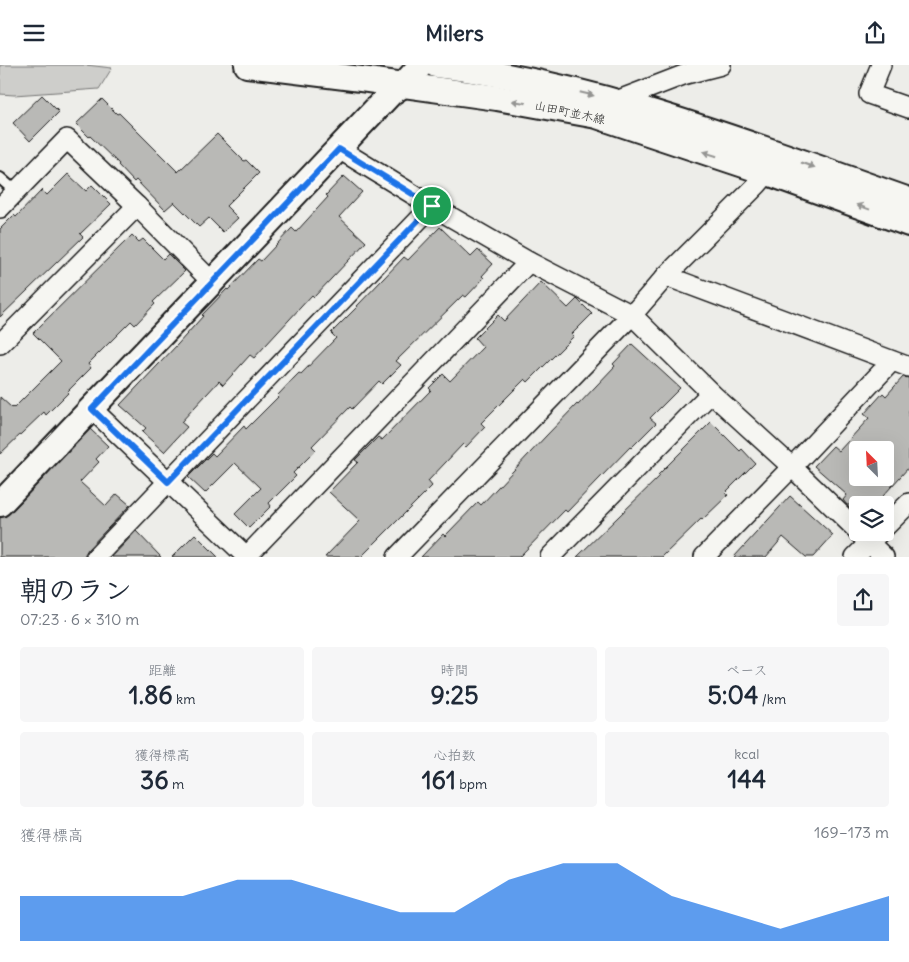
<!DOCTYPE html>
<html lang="ja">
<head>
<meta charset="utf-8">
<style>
	:root { --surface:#fff; --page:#f6f6f7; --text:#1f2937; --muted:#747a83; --accent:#1a73e8 }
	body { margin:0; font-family:Delius,"Klee One",sans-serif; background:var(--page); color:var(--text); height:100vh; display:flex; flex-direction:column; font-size:19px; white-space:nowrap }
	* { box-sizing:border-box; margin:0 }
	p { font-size:16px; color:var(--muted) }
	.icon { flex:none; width:28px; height:28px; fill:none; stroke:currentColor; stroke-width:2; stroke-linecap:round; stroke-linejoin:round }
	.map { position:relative; height:492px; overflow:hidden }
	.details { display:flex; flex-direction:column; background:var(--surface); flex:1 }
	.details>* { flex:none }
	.needle { width:32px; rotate:336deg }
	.buttons { position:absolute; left:849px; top:376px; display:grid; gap:10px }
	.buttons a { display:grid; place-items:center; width:45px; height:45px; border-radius:5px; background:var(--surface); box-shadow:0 5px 20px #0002; font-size:25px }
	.pin { position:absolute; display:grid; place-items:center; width:42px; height:42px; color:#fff; margin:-21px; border:2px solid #fff; border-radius:50%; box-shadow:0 1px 5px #0007 }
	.round { display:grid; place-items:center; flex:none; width:52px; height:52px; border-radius:5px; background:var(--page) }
	.summary { display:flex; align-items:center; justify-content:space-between; height:85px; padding:0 20px }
	h1 { font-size:28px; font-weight:700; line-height:38px }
	.figures { display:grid; grid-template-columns:repeat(3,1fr); gap:8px; height:85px; padding:5px 20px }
	.figures div { display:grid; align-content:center; border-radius:5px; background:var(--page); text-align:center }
	.figures b { font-size:25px; font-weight:700 }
	.figures small { font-size:14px; font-weight:400 }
	.figures p { font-size:14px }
	.chart { height:140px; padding:10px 20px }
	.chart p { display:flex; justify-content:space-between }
	.chart svg { width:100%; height:90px; margin-top:5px; fill:var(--accent); opacity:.7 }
	header { display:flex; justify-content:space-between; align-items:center; height:65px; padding:0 20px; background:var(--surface); font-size:22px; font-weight:700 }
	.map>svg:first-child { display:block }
</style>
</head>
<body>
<header><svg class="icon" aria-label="menu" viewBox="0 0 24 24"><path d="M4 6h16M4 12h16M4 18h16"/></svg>Milers<svg class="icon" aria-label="share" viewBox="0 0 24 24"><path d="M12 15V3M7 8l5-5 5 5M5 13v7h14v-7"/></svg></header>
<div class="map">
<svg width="909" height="492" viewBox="0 0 909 492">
	<rect width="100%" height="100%" fill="#edede9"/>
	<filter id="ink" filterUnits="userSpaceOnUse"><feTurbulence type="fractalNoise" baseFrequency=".02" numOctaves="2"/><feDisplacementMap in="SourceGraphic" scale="10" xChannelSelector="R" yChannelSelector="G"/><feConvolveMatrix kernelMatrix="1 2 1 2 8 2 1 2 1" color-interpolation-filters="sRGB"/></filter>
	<g filter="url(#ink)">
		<path fill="#cececb" stroke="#757574" d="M0 0H86L112 3 99 24 14 30 0 29Z"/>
		<g fill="#b9b9b6" stroke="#1c1c1c" fill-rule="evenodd">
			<path d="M42 30 59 47 30 76 13 58Z"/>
			<path d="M102 34 117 49 119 48 178 107 217 69 244 96 246 95 259 108 226 141 238 153 223 167 209 153 199 162 174 137 165 145 136 115 134 117 118 100 119 99 90 71 89 72 76 59Z"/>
			<path d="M68 109 86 126 92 120 111 139 80 169 83 172 0 252V164L14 150 16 152 42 125 47 130Z"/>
			<path d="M344 111 362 127 339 152 366 177 314 232 312 230 254 293 250 290 223 320 219 316 181 357 187 362 164 387 142 367 146 363 120 340 178 279 203 251 202 250 227 224 228 225 258 194 261 196 292 163 296 167 328 132 326 130Z"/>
			<path d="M440 162 471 192 478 185 493 199 482 211 484 213 466 232 463 230 396 296 401 300 382 319 379 316 352 344 350 342 312 381 316 385 293 408 296 411 269 438 271 441 249 463 235 449 261 423 235 398 205 428 188 412 212 388 215 391 244 361 246 364 279 331 278 330 294 313 299 308 301 309 336 273 331 268 358 241H357L383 214 404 192 408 195Z"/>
			<path d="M132 170 139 177 143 174 163 194 168 189 185 206 153 237 155 239 135 260 131 256 88 299 91 303 67 327 68 328 46 350 44 347 0 389V332L12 343 13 342 14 343 61 296 33 268Z"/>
			<path d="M541 217 568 243 577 234 592 249 572 269 574 271 528 317 525 314 481 358 485 362 466 382 463 379 428 416 432 421 361 492H325L360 456 329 427 358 397 355 395 378 372 382 375 431 325 429 323 443 309 450 316 483 282 475 273 498 250 504 256Z"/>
			<path d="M632 279 680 323 650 353 656 358 631 383 630 382 567 447 565 445 519 492H421L443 469 445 471 478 437 481 440 546 371 577 339 578 340 615 301 613 299Z"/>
			<path d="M903 312 909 313V402L875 440H847L843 435 847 430 814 401 833 381 839 386 869 353 864 349 883 328 886 331ZM858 385H885V412H858Z"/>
			<path d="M711 357 740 386 742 384 755 398 725 428 728 430 702 455 701 454 662 492H577L660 411 658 410Z"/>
			<path d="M90 364 108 381 96 394 99 397 80 417 106 441 117 429 130 440 88 484 85 489V492H0V453L10 448Z"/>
			<path d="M790 431 833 470 813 492H806L783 472 766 492H734Z"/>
			<path d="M136 466 161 492H112Z"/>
			<path d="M195 469 218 492H172Z"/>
		</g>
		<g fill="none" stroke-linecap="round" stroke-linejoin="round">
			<defs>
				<path id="service" d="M0 113 16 127"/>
				<g id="minor">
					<path d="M881 0 869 29 909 43"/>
					<path d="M612 39 616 36 686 9 721 0"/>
					<path d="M339 84 432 141 529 197 632 250 711 328 792 402 858 466"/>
					<path d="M0 143 67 74 137 141 212 217"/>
					<path d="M666 211 909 302"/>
					<path d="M0 279 137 141"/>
					<path d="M91 343 247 492"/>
					<path d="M885 462 909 438"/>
					<path d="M859 468 884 492"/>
					<path d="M96 492 432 141"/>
					<path d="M246 492 529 197"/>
					<path d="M397 492 632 250 666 211 757 120 776 98"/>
					<path d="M550 492 711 328"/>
					<path d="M704 492 792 402 892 296"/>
					<path d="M855 492 879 468"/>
				</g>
				<g id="tertiary">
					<path d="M247 0 361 14 497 33 597 51 768 108 909 159"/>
					<path d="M436 0C599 19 755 81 909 135"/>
					<path d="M0 439 212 217 391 28 403 20 421 0"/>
				</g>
			</defs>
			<use href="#service" stroke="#1c1c1c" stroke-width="14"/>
			<use href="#minor" stroke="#1c1c1c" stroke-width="22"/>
			<use href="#tertiary" stroke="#1c1c1c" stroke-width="28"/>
			<use href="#service" stroke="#f6f6f2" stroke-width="10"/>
			<use href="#minor" stroke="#f6f6f2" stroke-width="19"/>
			<use href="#tertiary" stroke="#f6f6f2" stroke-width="24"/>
		</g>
		<defs><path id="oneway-solid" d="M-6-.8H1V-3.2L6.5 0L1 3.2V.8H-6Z" transform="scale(1.25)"/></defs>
		<g fill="#949492">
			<use href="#oneway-solid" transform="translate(587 29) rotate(14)"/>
			<use href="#oneway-solid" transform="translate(519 37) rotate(-170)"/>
			<use href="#oneway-solid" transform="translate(710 89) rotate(-162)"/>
			<use href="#oneway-solid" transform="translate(808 100) rotate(19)"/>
			<use href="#oneway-solid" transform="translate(863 142) rotate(-160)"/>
		</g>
	</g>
	<g fill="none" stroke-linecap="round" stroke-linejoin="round" filter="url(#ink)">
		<defs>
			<path id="route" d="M339 84 432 141 168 417 92 344Z"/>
		</defs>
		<use href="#route" stroke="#fff" stroke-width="10"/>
		<use href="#route" stroke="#1a73e8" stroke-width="6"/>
	</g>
	<g text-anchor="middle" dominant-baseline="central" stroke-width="4" stroke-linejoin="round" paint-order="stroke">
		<g font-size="12" fill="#1c1c1c" stroke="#f6f6f2">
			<text transform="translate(570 47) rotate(12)">山田町並木線</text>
		</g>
	</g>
</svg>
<div class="buttons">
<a><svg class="needle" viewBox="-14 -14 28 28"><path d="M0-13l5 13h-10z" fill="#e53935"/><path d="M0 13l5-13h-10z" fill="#747a83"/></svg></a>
<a><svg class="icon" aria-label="layers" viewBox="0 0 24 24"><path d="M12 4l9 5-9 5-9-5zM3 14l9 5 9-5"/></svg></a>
</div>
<div class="pin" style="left:432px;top:141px;background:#1e9e55"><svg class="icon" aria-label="arrive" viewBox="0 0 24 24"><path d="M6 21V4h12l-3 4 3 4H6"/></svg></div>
</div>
<section class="details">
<div class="summary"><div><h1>朝のラン</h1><p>07:23 · 6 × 310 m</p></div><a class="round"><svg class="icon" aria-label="share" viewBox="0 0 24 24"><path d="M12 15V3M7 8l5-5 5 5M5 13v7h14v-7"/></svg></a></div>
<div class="figures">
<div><p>距離</p><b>1.86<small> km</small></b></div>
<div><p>時間</p><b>9:25</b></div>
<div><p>ペース</p><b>5:04<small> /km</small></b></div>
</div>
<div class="figures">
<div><p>獲得標高</p><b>36<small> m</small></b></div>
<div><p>心拍数</p><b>161<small> bpm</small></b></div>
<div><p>kcal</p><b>144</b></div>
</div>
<div class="chart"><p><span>獲得標高</span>169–173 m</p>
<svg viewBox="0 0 160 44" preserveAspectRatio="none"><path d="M0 44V22L10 22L20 22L30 22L40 14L50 14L60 22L70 30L80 30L90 14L100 6L110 6L120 22L130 30L140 38L150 30L160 22V44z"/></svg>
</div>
</section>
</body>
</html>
